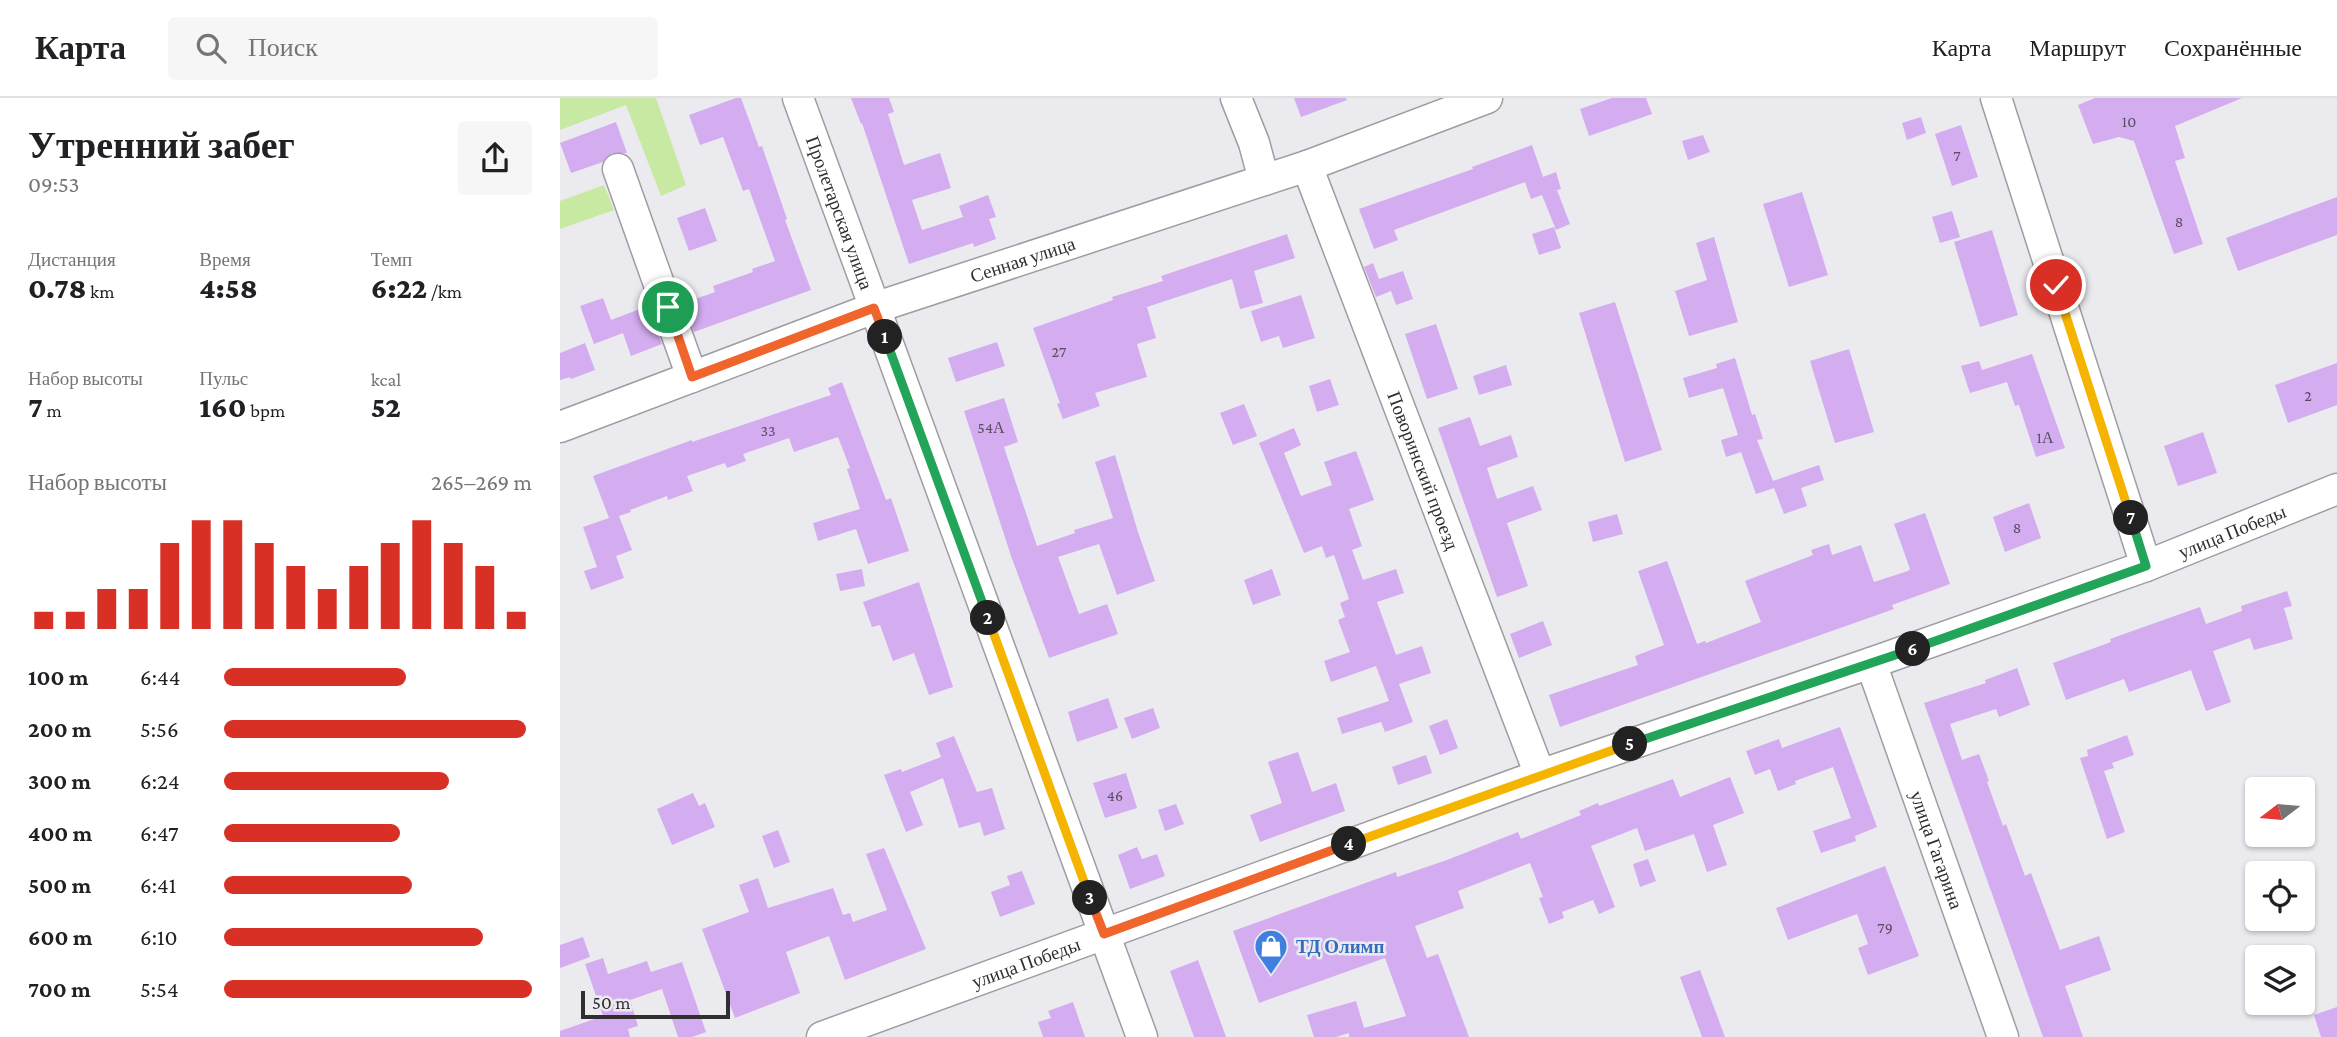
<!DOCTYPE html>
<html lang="ru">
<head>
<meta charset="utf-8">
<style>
	:root { --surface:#fff; --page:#f6f6f6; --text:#202124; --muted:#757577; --line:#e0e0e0; --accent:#d93025 }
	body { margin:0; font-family:"Crimson Pro",serif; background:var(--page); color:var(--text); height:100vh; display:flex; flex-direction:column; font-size:26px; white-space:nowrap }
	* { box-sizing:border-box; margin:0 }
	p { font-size:23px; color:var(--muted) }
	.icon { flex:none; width:38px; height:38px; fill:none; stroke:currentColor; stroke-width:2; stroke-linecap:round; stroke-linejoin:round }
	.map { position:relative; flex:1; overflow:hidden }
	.side { display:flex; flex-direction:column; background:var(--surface); width:560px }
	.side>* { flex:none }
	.needle { width:46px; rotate:254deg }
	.controls { position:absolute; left:1685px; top:679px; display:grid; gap:14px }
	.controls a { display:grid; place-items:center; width:70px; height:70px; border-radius:7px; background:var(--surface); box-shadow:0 2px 5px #0004; font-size:35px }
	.scale { position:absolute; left:21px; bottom:18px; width:149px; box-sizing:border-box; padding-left:7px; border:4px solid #2f2f31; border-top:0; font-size:19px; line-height:24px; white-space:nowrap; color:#2f2f31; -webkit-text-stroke:5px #ebebef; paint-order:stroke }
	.pin { position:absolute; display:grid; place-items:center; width:60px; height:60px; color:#fff; margin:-30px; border:4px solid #fff; border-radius:50%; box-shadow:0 2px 7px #0007 }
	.km { position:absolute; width:35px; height:35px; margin:-18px; border-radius:50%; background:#222; color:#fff; font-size:19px; line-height:35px; text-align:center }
	.round { display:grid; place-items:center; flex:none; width:74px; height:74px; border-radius:7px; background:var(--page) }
	.overview { display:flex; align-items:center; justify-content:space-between; height:119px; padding:0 28px }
	h1 { font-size:38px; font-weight:800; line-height:52px }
	.metrics { display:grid; grid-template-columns:repeat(3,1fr); gap:10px; height:119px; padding:7px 28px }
	.metrics div { display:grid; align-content:center }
	.metrics b { font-size:30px; font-weight:800 }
	.metrics small { font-size:19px; font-weight:400 }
	.metrics p { font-size:19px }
	.chart { height:196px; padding:14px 28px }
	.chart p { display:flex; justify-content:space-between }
	.chart svg { width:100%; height:126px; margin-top:7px; stroke:var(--accent); stroke-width:6 }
	ul { padding:0 28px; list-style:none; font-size:23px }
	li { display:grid; grid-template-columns:112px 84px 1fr; align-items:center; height:52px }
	li i { height:18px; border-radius:9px; background:var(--accent) }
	header { display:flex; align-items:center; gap:42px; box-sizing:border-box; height:98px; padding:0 35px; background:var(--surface); border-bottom:2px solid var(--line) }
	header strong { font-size:33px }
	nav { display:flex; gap:38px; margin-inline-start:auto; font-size:24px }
	.search { width:490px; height:63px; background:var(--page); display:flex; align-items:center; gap:18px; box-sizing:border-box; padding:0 24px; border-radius:7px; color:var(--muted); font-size:26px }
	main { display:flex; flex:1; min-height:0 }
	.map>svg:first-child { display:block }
</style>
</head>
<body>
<header>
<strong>Карта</strong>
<div class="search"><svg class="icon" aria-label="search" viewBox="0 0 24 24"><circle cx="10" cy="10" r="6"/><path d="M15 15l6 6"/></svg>Поиск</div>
<nav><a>Карта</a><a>Маршрут</a><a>Сохранённые</a></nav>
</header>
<main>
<section class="side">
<div class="overview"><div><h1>Утренний забег</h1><p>09:53</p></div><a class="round"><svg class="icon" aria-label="share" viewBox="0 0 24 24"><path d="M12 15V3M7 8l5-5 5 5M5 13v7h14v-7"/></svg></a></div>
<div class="metrics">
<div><p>Дистанция</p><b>0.78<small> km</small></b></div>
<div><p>Время</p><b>4:58</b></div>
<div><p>Темп</p><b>6:22<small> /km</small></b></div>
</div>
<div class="metrics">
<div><p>Набор высоты</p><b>7<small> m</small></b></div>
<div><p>Пульс</p><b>160<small> bpm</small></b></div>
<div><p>kcal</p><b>52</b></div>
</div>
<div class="chart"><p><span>Набор высоты</span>265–269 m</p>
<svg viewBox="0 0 160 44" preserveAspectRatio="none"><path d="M5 44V38M15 44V38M25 44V30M35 44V30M45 44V14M55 44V6M65 44V6M75 44V14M85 44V22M95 44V30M105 44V22M115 44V14M125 44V6M135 44V14M145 44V22M155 44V38"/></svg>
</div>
<ul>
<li><b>100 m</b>6:44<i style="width:59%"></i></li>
<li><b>200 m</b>5:56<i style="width:98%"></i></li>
<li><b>300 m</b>6:24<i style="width:73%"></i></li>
<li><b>400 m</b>6:47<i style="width:57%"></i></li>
<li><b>500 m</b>6:41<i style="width:61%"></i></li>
<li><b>600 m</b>6:10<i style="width:84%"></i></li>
<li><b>700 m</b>5:54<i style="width:100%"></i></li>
</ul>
</section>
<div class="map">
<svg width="1777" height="939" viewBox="0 0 1777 939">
	<rect width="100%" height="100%" fill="#ebebef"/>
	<g fill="#c7e9a1">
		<path d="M0 0H96L126 87 101 98 66 7 0 32Z"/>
		<path d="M44 87 54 112 0 131V103Z"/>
	</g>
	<g fill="#d4acf0">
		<path d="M176 0H181L199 49 202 48 227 121 225 122 251 192 134 234 124 205 155 194 153 188 193 174 192 171 215 163 189 91 183 93 163 39 140 47 129 17Z"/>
		<path d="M291 0H329L334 14 328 16 344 67 380 55 391 90 352 102 362 132 403 119 399 108 428 97 436 119 429 121 436 141 414 149 413 145 349 166 302 25 301 26Z"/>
		<path d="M734 0H786L787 2 741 19Z"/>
		<path d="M1052 0H1086L1092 16 1029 38 1020 11Z"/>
		<path d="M1535 0H1682L1615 28 1625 60 1615 63 1643 146 1614 156 1574 43 1559 39 1533 46 1518 7Z"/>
		<path d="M1361 19 1366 35 1347 42 1342 25Z"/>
		<path d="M56 24 67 55H52L43 64 11 75 0 45Z"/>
		<path d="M1401 27 1418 79 1392 88 1375 36Z"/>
		<path d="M1143 37 1150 54 1128 62 1122 43Z"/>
		<path d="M972 47 983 79 996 74 1001 91 997 92 1010 126 996 132 982 97 971 101 965 84 834 132 838 142 814 151 799 111 913 71 912 69Z"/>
		<path d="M1242 94 1268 177 1229 189 1203 106Z"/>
		<path d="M1777 99V137L1678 173 1666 140Z"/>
		<path d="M145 110 157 143 129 153 117 120Z"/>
		<path d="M1392 113 1400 139 1380 145 1372 119Z"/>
		<path d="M994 129 1001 150 979 157 972 136Z"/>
		<path d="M1432 132 1458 217 1420 229 1394 144Z"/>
		<path d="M727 136 735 160 694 173 703 205 680 211 672 181 587 209 596 240 577 246 587 279 535 295 540 308 503 321 497 306 500 305 473 230 553 202 552 199 603 183 601 178Z"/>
		<path d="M1154 139 1178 224 1129 238 1115 193 1147 182 1136 145Z"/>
		<path d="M813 165 819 181 843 173 853 201 836 207 831 193 816 199 804 169Z"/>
		<path d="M741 197 755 240 723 250 719 238 701 244 691 213Z"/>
		<path d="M43 200 51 222 88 208 102 246 71 258 63 235 34 246 20 208Z"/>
		<path d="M1055 204 1102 352 1065 364 1019 215Z"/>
		<path d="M876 226 898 291 867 301 845 236Z"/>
		<path d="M437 244 445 268 396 284 388 260Z"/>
		<path d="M25 245 35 272 11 281 10 279 0 282V255Z"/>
		<path d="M1289 251 1314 334 1275 345 1250 263Z"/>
		<path d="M1472 256 1505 350 1476 359 1459 307 1455 308 1447 284 1410 295 1401 268 1419 263 1422 272Z"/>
		<path d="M1175 260 1192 317 1195 316 1203 341 1197 342 1213 383 1259 367 1264 382 1241 390 1247 408 1224 416 1214 390 1196 396 1181 354 1166 359 1161 342 1178 337 1163 290 1129 300 1123 280 1157 270 1156 266Z"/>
		<path d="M1777 265V307L1728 325 1715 287Z"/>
		<path d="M946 267 952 287 919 297 913 278Z"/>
		<path d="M770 281 779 307 757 314 749 288Z"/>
		<path d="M282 284 326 402 331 400 349 453 308 466 296 431 258 443 253 425 300 411 287 371 290 370 278 339 234 354 229 340 183 356 186 363 167 370 165 365 127 378 133 393 108 402 107 398 70 412 71 414 59 418 72 452 56 458 64 480 31 492 24 473 37 469 23 429 49 420 33 378 132 342V344L271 297 268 290Z"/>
		<path d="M444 300 458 344 444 349 477 448 515 435 514 432 553 420 535 364 555 357 578 434 595 483 557 497 539 446 498 459 519 516 547 506 558 536 489 560 451 458 404 313Z"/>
		<path d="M684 306 697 338 673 347 660 315Z"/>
		<path d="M910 319 920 348 951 337 958 359 927 370 937 401 973 388 982 412 947 425 968 488 937 499 878 330Z"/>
		<path d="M734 330 741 347 724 355 741 398 772 387 764 364 796 353 814 402 789 411 802 448 792 452 803 482 836 471 844 495 817 504 836 557 862 548 871 575 839 586 853 624 825 634 821 624 782 636 777 620 829 603 816 568 771 584 764 563 790 554 778 522 785 519 780 505 789 501 774 457 766 460 762 448 744 455 699 345Z"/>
		<path d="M1643 334 1657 375 1618 388 1604 348Z"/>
		<path d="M1469 405 1481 440 1445 454 1433 419Z"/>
		<path d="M1365 415 1390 486 1332 507 1334 511 1000 629 989 597 1078 567 1075 558 1104 547 1078 473 1107 463 1137 546 1145 543 1146 545 1201 524 1185 483 1253 457 1251 452 1269 446 1272 457 1301 447 1314 484 1348 473 1350 471 1334 426Z"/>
		<path d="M1057 416 1063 436 1033 444 1028 424Z"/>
		<path d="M302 471 305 488 280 493 276 476Z"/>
		<path d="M712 471 721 497 693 507 684 482Z"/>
		<path d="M359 484 393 589 369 597 354 555 333 563 320 527 312 529 303 504Z"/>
		<path d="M1727 493 1732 508 1724 510 1733 541 1694 552 1690 540 1653 553 1671 604 1646 613 1631 572 1569 594 1564 581 1506 602 1493 565 1551 544 1550 541 1640 509 1646 526 1682 513 1681 508Z"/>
		<path d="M983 523 992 547 959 560 950 536Z"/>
		<path d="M1457 570 1470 607 1439 619 1436 611 1390 626 1402 662 1419 656 1429 683 1427 684 1443 728 1446 726 1465 778 1471 775 1500 852 1539 838 1551 872 1505 888 1523 939H1483L1364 605 1426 585 1425 582Z"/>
		<path d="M548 600 558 630 517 644 508 614Z"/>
		<path d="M593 610 600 630 572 641 564 620Z"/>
		<path d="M887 621 898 650 880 657 869 628Z"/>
		<path d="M1280 629 1317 729 1295 738 1296 743 1261 755 1253 733 1291 720 1273 669 1235 683 1236 686 1218 693 1210 671 1195 677 1186 653 1219 641 1222 650Z"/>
		<path d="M1567 637 1574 657 1552 665 1554 670 1544 673 1565 734 1547 741 1520 660 1528 658 1527 652Z"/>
		<path d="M394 638 417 694 432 690 445 731 424 738 420 724 399 730 383 680 350 694 363 727 346 734 324 677 341 671 342 674 381 659 376 645Z"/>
		<path d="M738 654 752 694 776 685 785 713 700 744 690 717 722 705 708 664Z"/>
		<path d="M866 657 872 675 838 687 832 669Z"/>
		<path d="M566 675 577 710 545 720 533 685Z"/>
		<path d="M1170 679 1184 715 1153 727 1167 767 1147 774 1134 736 1085 753 1077 730 1031 748 1055 809 1039 816 1033 802 1002 814 1004 820 989 826 979 800 983 799 970 765 898 793 904 810 855 828 867 860 878 856 909 939H789V935L776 939H754L747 917 796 903 804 930 846 918 825 860 699 905 673 833 836 774 837 779 887 762 958 734 961 741 1021 717 1019 713 1038 705 1039 708 1113 681 1120 699Z"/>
		<path d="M133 695 139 708 145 705 155 729 112 747 97 711Z"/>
		<path d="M616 706 624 726 605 733 598 712Z"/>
		<path d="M218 732 230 764 214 770 202 738Z"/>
		<path d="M577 749 582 761 597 756 605 778 570 791 558 757Z"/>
		<path d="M324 750 366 851 285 882 269 838 226 854 240 895 175 920 142 831 189 814 179 787 198 780 208 810 273 790 283 817 290 815 293 824 327 812 306 756Z"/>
		<path d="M1088 761 1096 783 1080 789 1073 766Z"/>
		<path d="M1325 768 1359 858 1308 877 1298 850 1308 846 1297 816 1228 842 1216 810Z"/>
		<path d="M462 773 475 806 440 819 431 794 450 787 447 778Z"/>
		<path d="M23 839 30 859 0 870V847Z"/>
		<path d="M43 860 48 876 87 863 91 874 122 864 146 934 132 939H118L102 891 70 902 78 928 68 931 70 939H0V933L43 918 25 866Z"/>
		<path d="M638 862 666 939H634L610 873Z"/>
		<path d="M1140 872 1165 939H1142L1120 879Z"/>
		<path d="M513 904 525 939H483L478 924 491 920 488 913Z"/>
		<path d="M1777 909V939H1761L1754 917Z"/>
	</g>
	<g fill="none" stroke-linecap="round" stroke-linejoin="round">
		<defs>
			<g id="minor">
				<path id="s1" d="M238 0 582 939"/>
				<path d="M676 0 694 45 704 82"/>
				<path d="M1436 0 1586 468"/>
				<path id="s2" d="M747 68 980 677"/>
				<path d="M58 71 132 279"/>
				<path id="s3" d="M0 329 314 210 747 68 927 0"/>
				<path id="s4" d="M1311 565 1443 939"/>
				<path id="s5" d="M262 939 980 677 1311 565 1586 468 1777 391"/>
			</g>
		</defs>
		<use href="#minor" stroke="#9e9da1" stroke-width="33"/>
		<use href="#minor" stroke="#fff" stroke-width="30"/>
	</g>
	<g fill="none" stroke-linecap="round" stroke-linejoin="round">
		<defs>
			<path id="split-1" d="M108 209 132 279 314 210 325 239"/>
			<path id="split-2" d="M325 239 428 520"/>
			<path id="split-3" d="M428 520 530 800"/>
			<path id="split-4" d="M530 800 544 836 789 746"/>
			<path id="split-5" d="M789 746 1070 646"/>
			<path id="split-6" d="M1070 646 1353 551"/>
			<path id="split-7" d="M1353 551 1586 468 1571 420"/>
			<path id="split-8" d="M1496 187 1571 420"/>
		</defs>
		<use href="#split-1" stroke="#fff" stroke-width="14"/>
		<use href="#split-2" stroke="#fff" stroke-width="14"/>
		<use href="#split-3" stroke="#fff" stroke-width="14"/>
		<use href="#split-4" stroke="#fff" stroke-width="14"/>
		<use href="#split-5" stroke="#fff" stroke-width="14"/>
		<use href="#split-6" stroke="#fff" stroke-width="14"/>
		<use href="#split-7" stroke="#fff" stroke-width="14"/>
		<use href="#split-8" stroke="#fff" stroke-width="14"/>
		<use href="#split-1" stroke="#f0652b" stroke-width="9"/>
		<use href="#split-2" stroke="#22a559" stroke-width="9"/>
		<use href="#split-3" stroke="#f5b400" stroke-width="9"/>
		<use href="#split-4" stroke="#f0652b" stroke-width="9"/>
		<use href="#split-5" stroke="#f5b400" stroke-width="9"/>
		<use href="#split-6" stroke="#22a559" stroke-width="9"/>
		<use href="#split-7" stroke="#22a559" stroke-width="9"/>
		<use href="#split-8" stroke="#f5b400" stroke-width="9"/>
	</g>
	<defs>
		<symbol id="shop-pin" viewBox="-11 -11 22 30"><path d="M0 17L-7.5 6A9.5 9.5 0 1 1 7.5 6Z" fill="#3f7fe0" stroke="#ebebef"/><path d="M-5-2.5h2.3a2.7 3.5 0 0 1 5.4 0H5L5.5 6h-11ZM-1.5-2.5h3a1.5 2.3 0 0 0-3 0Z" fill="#fff"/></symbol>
	</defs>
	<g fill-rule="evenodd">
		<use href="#shop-pin" x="692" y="829" width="38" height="52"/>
	</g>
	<g text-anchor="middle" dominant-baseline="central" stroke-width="5" stroke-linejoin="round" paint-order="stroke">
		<g font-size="16" fill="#584e61">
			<text x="1569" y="23">10</text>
			<text x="1397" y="57">7</text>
			<text x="1619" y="123">8</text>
			<text x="499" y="253">27</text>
			<text x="1748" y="297">2</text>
			<text x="431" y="329">54А</text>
			<text x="208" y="332">33</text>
			<text x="1485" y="339">1А</text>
			<text x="1457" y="429">8</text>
			<text x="555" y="697">46</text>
			<text x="1325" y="829">79</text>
		</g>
		<g font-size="19" fill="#2f2f31" stroke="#ebebef">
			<text stroke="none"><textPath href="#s1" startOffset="122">Пролетарская улица</textPath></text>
			<text stroke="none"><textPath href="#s3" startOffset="492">Сенная улица</textPath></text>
			<text stroke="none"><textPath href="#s2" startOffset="326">Поворинский проезд</textPath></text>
			<text stroke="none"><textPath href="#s5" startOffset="1498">улица Победы</textPath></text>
			<text stroke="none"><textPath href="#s4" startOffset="198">улица Гагарина</textPath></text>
			<text stroke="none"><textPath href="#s5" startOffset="217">улица Победы</textPath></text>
		</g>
		<g font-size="19" font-weight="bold" fill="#366cbe" stroke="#ebebef" text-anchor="start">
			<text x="736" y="848">ТД Олимп</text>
		</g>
	</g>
</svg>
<div class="controls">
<a><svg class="needle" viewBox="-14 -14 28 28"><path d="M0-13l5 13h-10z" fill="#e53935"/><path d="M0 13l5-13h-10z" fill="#757577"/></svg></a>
<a><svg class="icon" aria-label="locate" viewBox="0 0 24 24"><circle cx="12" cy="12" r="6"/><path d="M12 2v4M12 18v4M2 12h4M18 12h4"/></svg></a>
<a><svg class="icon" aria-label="layers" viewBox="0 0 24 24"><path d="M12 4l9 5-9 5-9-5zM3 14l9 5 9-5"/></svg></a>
</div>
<div class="scale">50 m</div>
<div class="pin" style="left:108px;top:209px;background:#1e9e55"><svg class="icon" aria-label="arrive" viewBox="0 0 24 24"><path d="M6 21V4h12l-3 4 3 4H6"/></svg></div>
<div class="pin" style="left:1496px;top:187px;background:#d93025"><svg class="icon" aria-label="check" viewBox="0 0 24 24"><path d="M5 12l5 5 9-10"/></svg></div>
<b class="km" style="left:325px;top:239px">1</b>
<b class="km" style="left:428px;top:520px">2</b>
<b class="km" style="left:530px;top:800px">3</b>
<b class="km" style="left:789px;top:746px">4</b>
<b class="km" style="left:1070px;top:646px">5</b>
<b class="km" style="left:1353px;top:551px">6</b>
<b class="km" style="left:1571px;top:420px">7</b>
</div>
</main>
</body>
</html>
